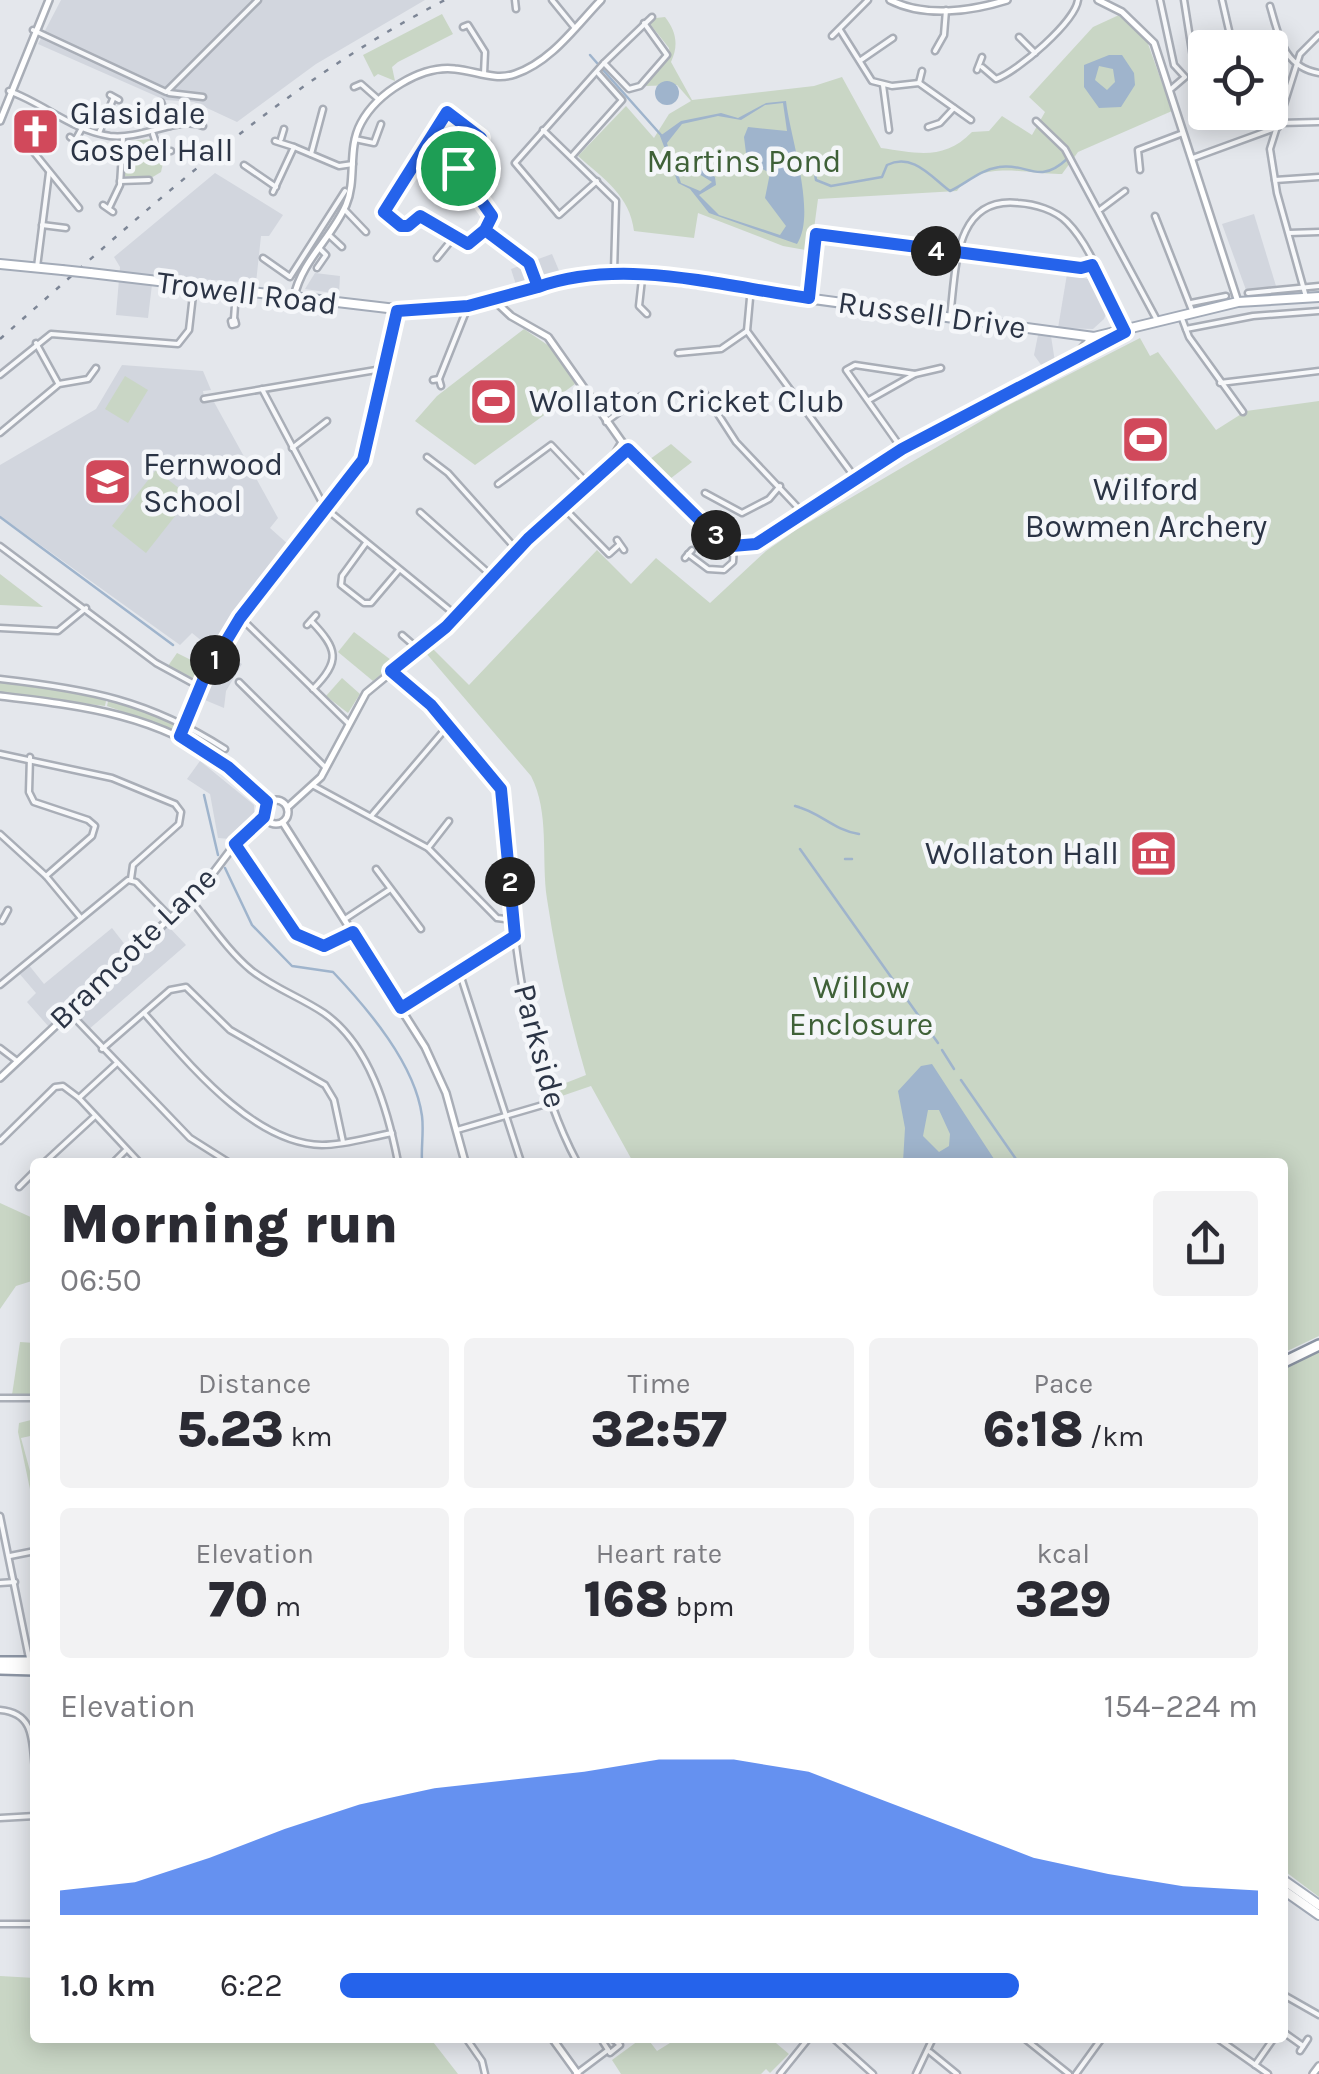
<!DOCTYPE html>
<html lang="en">
<head>
<meta charset="utf-8">
<style>
	:root { --surface:#fff; --page:#f2f2f3; --text:#2b2b33; --muted:#7c7c81; --accent:#2563eb }
	body { margin:0; font-family:Karla,sans-serif; background:var(--page); color:var(--text); height:100vh; display:flex; flex-direction:column; font-size:38px; white-space:nowrap }
	* { box-sizing:border-box; margin:0 }
	p { font-size:32px; color:var(--muted) }
	.icon { flex:none; width:55px; height:55px; fill:none; stroke:currentColor; stroke-width:2; stroke-linecap:round; stroke-linejoin:round }
	.map { position:relative; flex:1; overflow:hidden }
	.details { position:absolute; left:30px; top:1158px; width:1258px; height:885px; display:flex; flex-direction:column; background:var(--surface); border-radius:10px; box-shadow:0 5px 25px #0003 }
	.details>* { flex:none }
	.buttons { position:absolute; left:1188px; top:30px; display:grid; gap:20px }
	.buttons a { display:grid; place-items:center; width:100px; height:100px; border-radius:10px; background:var(--surface); box-shadow:0 5px 25px #0003; font-size:50px }
	.pin { position:absolute; display:grid; place-items:center; width:85px; height:85px; color:#fff; margin:-42px; border:5px solid #fff; border-radius:50%; box-shadow:0 2px 10px #0007 }
	.km { position:absolute; width:50px; height:50px; margin:-25px; border-radius:50%; background:#222; color:#fff; font-size:28px; line-height:50px; text-align:center }
	.round { display:grid; place-items:center; flex:none; width:105px; height:105px; border-radius:10px; background:var(--page) }
	.overview { display:flex; align-items:center; justify-content:space-between; height:170px; padding:0 30px }
	h1 { font-size:55px; font-weight:800; line-height:75px }
	.metrics { display:grid; grid-template-columns:repeat(3,1fr); gap:15px; height:170px; padding:10px 30px }
	.metrics div { display:grid; align-content:center; border-radius:10px; background:var(--page); text-align:center }
	.metrics b { font-size:50px; font-weight:800 }
	.metrics small { font-size:28px; font-weight:400 }
	.metrics p { font-size:28px }
	.chart { height:280px; padding:20px 30px }
	.chart p { display:flex; justify-content:space-between }
	.chart svg { width:100%; height:180px; margin-top:10px; fill:var(--accent); opacity:.7 }
	ul { padding:0 30px; list-style:none; font-size:32px }
	li { display:grid; grid-template-columns:160px 120px 1fr; align-items:center; height:75px }
	li i { height:25px; border-radius:12px; background:var(--accent) }
	.map>svg:first-child { display:block }
</style>
</head>
<body>
<div class="map">
<svg width="1319" height="2074" viewBox="0 0 1319 2074">
	<rect width="100%" height="100%" fill="#e4e7ec"/>
	<g fill="#d2d6de">
		<path d="M61 0H425L316 64 237 122 194 102 165 100 38 44Z"/>
		<path d="M215 173 283 215 269 236H261L256 283 153 276 148 318 116 315 120 267 114 257Z"/>
		<path d="M1254 214 1276 286 1246 290 1222 224Z"/>
		<path d="M552 254 560 273 517 288 511 269Z"/>
		<path d="M315 273 340 276 339 294 305 289Z"/>
		<path d="M1067 274 1096 281 1109 307 1104 319 1093 329 1058 328Z"/>
		<path d="M1038 335 1051 336 1055 362 1044 369 1034 355Z"/>
		<path d="M122 365 203 371 211 390 203 391 205 403 214 402 278 518 270 528 289 545 214 651 192 633 180 645 0 516V465L96 409Z"/>
		<path d="M223 653 242 664 226 691 224 708 200 698Z"/>
		<path d="M200 761 254 805V817L230 839 218 838 210 794 187 779Z"/>
		<path d="M167 925 186 945 88 1030 69 1008 49 1027 27 1002 36 993 18 972 28 964 44 984 112 928 133 955Z"/>
	</g>
	<g fill="#c9d6c5">
		<path d="M442 14 453 34 398 62 392 67 395 81 378 74 374 77 363 55Z"/>
		<path d="M1119 15 1147 41 1172 111 1078 152 1062 174C1029 175 980 158 957 191L818 199 811 251 783 246 698 213 694 238 634 231C630 196 604 179 578 156L626 106 654 138 669 114 691 101 677 85 645 86 670 58 669 48 650 24 656 18 665 17C676 31 679 45 671 62L692 100 814 86 842 77 881 148C917 153 944 161 972 132L989 131 1002 116 1032 135 1045 112 1029 97 1093 27Z"/>
		<path d="M150 139 163 163 161 172 151 178 122 176 129 141Z"/>
		<path d="M524 329 552 348 575 384 549 403 547 413 475 465 415 421 437 396Z"/>
		<path d="M1140 338 1150 356 1158 352 1216 430 1246 411 1319 401V1336L1283 1353 1282 1162H633L591 1086 556 1098 553 1088 586 1075C569 1017 556 959 547 899 541 858 550 813 531 776L425 652 431 647 469 685 597 550 631 584 656 558 710 603 766 551 796 530 1005 407Z"/>
		<path d="M125 376 148 390 128 423 105 409Z"/>
		<path d="M671 444 692 462 666 482 646 462Z"/>
		<path d="M156 470 190 497 146 553 112 526Z"/>
		<path d="M0 574 43 607 0 605Z"/>
		<path d="M354 632 395 663 373 681 338 652Z"/>
		<path d="M177 653 205 667 197 680 168 666Z"/>
		<path d="M342 678 360 694 348 713 326 696Z"/>
		<path d="M0 681 107 696 105 706 0 693Z"/>
		<path d="M109 697 147 709 180 728 174 730 107 706Z"/>
		<path d="M0 1203 35 1219V1280L16 1286 0 1309Z"/>
		<path d="M20 1342 35 1343V1396L12 1395Z"/>
		<path d="M1319 1351V1897L1282 1869 1283 1370Z"/>
		<path d="M35 1419V1435L21 1438 33 1482 35 1472V1513L18 1432 19 1423Z"/>
		<path d="M0 1976 35 1978V2038H430L458 2074H0Z"/>
		<path d="M642 2038H647L657 2051 678 2038H770L789 2054 770 2073 766 2069 761 2074H621L612 2060Z"/>
	</g>
	<g fill="#9fb4cc" fill-rule="evenodd">
		<path d="M1109 55H1122L1134 73 1135 85 1121 107 1099 108 1084 87V65ZM1099 66 1113 69 1115 82 1107 90 1095 80Z"/>
		<circle cx="667" cy="93" r="12"/>
		<path d="M786 101C790 137 817 214 797 244L709 213 690 189 678 183 660 136 681 121 721 113 738 118 766 103ZM783 103 787 131 748 127 744 137 747 161 770 173 765 198 786 226 780 235 719 215 699 195 716 185 715 177 670 154 667 143 682 124 718 116 741 120 765 105ZM673 158 712 182 700 191 681 183Z"/>
		<path d="M932 1064 996 1162H903L905 1128 898 1091 921 1066ZM928 1110H939L950 1134 949 1146 939 1152 923 1136Z"/>
	</g>
	<g fill="none" stroke-linecap="round" stroke-linejoin="round">
		<g stroke="#9fb4cc" stroke-width="2.5">
			<path d="M590 55 597 63"/>
			<path d="M604 71 661 135"/>
			<path d="M813 160 816 180 831 186 882 177 887 165C913 152 932 178 950 191 966 184 979 170 999 167 1027 162 1038 186 1067 159"/>
			<path d="M0 517 173 645"/>
			<path d="M204 795 218 855"/>
			<path d="M799 807 795 806C820 812 833 830 859 834"/>
			<path d="M800 849 938 1043"/>
			<path d="M845 859H852"/>
			<path d="M225 868 252 925 292 966 333 972C368 1009 415 1064 422 1116 424 1131 421 1147 422 1162"/>
			<path d="M942 1050 954 1069"/>
			<path d="M961 1080 1018 1162"/>
		</g>
		<defs>
			<g id="street">
				<path d="M515 0 516 9"/>
				<path d="M552 0 574 27"/>
				<path d="M1160 0 1174 65 1185 77 1171 89"/>
				<path d="M1184 0 1195 70 1205 96"/>
				<path d="M1222 0 1233 48"/>
				<path d="M1270 6C1279 36 1283 67 1319 73"/>
				<path d="M463 27 468 25 485 52 484 74"/>
				<path d="M33 30 166 92 258 0"/>
				<path d="M840 30 872 81 892 86 919 83 971 120"/>
				<path d="M832 36 868 0"/>
				<path d="M1019 37 1035 53"/>
				<path d="M1191 40 1209 36"/>
				<path d="M935 51 944 35 946 10"/>
				<path d="M861 60 893 38"/>
				<path d="M604 63 629 89 640 86 667 55 644 23"/>
				<path d="M982 67 996 79C1018 71 1075 22 1078 0"/>
				<path d="M977 70 982 57"/>
				<path d="M919 83 922 71"/>
				<path d="M883 85 889 130"/>
				<path d="M354 87 361 84 378 99"/>
				<path d="M9 91C45 104 71 130 110 136 142 140 179 116 203 126"/>
				<path d="M169 93 203 97"/>
				<path d="M110 95 119 100"/>
				<path d="M161 102 170 126"/>
				<path d="M447 112 481 138 457 171 492 220 476 242 468 245 420 216 401 226 384 212Z"/>
				<path d="M1036 121 1065 149 1158 322"/>
				<path d="M1280 123 1319 122"/>
				<path d="M928 127 940 123 954 108"/>
				<path d="M543 130 616 201 614 272"/>
				<path d="M99 133 113 99"/>
				<path d="M153 134 159 152 171 151"/>
				<path d="M70 137 79 144"/>
				<path d="M23 139 79 208"/>
				<path d="M281 139 284 129"/>
				<path d="M355 139 374 143 381 124"/>
				<path d="M75 141 82 128"/>
				<path d="M275 141 294 147"/>
				<path d="M311 154 323 109"/>
				<path d="M571 157 622 100 597 72"/>
				<path d="M1193 158 1278 127"/>
				<path d="M244 165 276 187"/>
				<path d="M1140 170 1138 150 1183 133"/>
				<path d="M1275 180 1319 177"/>
				<path d="M120 181 149 180"/>
				<path d="M597 181 559 215 515 163 604 63 652 17"/>
				<path d="M273 192 294 147 339 166 353 164"/>
				<path d="M103 205 113 212"/>
				<path d="M109 208 120 185 123 137"/>
				<path d="M1101 209 1125 191"/>
				<path d="M345 210 366 232"/>
				<path d="M1155 216 1193 313"/>
				<path d="M42 225 66 228"/>
				<path d="M485 230 529 263 538 287"/>
				<path d="M1289 233 1319 232"/>
				<path d="M329 235 342 247"/>
				<path d="M263 258 290 277 345 191"/>
				<path d="M437 258 454 237"/>
				<path d="M37 267 49 173"/>
				<path d="M317 268 326 255 319 248"/>
				<path d="M642 279 639 306 647 314"/>
				<path d="M1248 293 1319 286"/>
				<path d="M1306 297 1277 193 1270 149 1300 54 1319 35"/>
				<path d="M750 298 747 331 856 479"/>
				<path d="M809 298 816 235 1081 268 1092 265"/>
				<path d="M1191 303 1226 296"/>
				<path d="M1181 316 1189 337 1243 412"/>
				<path d="M950 317C956 272 953 196 1018 203 1035 204 1055 210 1067 222 1094 249 1107 297 1125 330"/>
				<path d="M234 319 236 291"/>
				<path d="M235 320 236 324 232 325 231 321Z"/>
				<path d="M1186 329 1253 316 1319 311"/>
				<path d="M36 343 58 383"/>
				<path d="M678 353 721 349 747 331"/>
				<path d="M915 374 941 368"/>
				<path d="M0 375 51 334 178 344 189 330 194 286"/>
				<path d="M439 379 467 309"/>
				<path d="M433 380 439 379 441 386"/>
				<path d="M1220 383 1319 371"/>
				<path d="M262 389 325 508 457 616"/>
				<path d="M703 391 736 442 804 514"/>
				<path d="M204 399 382 369"/>
				<path d="M869 400 915 374 855 365 846 370 902 449"/>
				<path d="M606 422 641 396 650 399"/>
				<path d="M0 433 59 384 88 379 96 368"/>
				<path d="M292 448 327 421"/>
				<path d="M427 457 448 473 517 550"/>
				<path d="M498 484 551 445 588 484"/>
				<path d="M705 493 742 513 769 499 780 486"/>
				<path d="M563 507 609 554 619 545"/>
				<path d="M420 512 493 577"/>
				<path d="M617 540 624 550"/>
				<path d="M366 543 342 576 341 585 364 603H371L399 570"/>
				<path d="M0 546 156 663 200 687"/>
				<path d="M688 554 708 569 724 570 733 562 734 546"/>
				<path d="M685 558 692 550"/>
				<path d="M241 618 348 723"/>
				<path d="M311 621C338 649 341 661 313 689"/>
				<path d="M307 625 316 615"/>
				<path d="M0 628 58 631 86 608"/>
				<path d="M402 635 417 648"/>
				<path d="M391 671C425 700 479 750 501 789 513 810 509 876 511 903 520 989 536 1085 577 1162"/>
				<path d="M0 679C88 689 149 700 225 749"/>
				<path d="M239 682 325 767"/>
				<path d="M0 754 112 778 175 804 181 812 179 824 133 865 131 879"/>
				<path d="M30 757 29 792 34 802 88 820 95 826 92 836 46 876"/>
				<path d="M314 786 428 848 497 918 513 920"/>
				<path d="M372 815 447 727"/>
				<path d="M0 834 46 876 80 917"/>
				<path d="M235 844 296 934 325 946 351 933"/>
				<path d="M428 848 449 821"/>
				<path d="M376 869 421 929"/>
				<path d="M190 899C209 922 228 951 251 970 274 988 300 997 324 1013 370 1045 388 1111 398 1162"/>
				<path d="M345 919 389 890"/>
				<path d="M2 921 8 910"/>
				<path d="M459 971 521 1162"/>
				<path d="M0 985 128 880 136 882 171 918"/>
				<path d="M401 1008 515 936"/>
				<path d="M68 1011 190 1138 228 1162"/>
				<path d="M144 1013C186 1060 252 1144 322 1145 345 1145 370 1137 392 1133"/>
				<path d="M0 1048 17 1061"/>
				<path d="M102 1049 170 990 186 987 230 1030 325 1085 334 1100 343 1142"/>
				<path d="M79 1098 139 1162"/>
				<path d="M457 1130 553 1102"/>
				<path d="M0 1141 55 1087 63 1086 79 1098 116 1064"/>
				<path d="M45 1162 95 1116"/>
				<path d="M114 1162 125 1151"/>
				<path d="M19 1187 35 1171"/>
				<path d="M0 1398H35"/>
				<path d="M0 1516 29 1658"/>
				<path d="M10 1556 35 1551"/>
				<path d="M0 1583 15 1582"/>
				<path d="M0 1710C35 1713 32 1741 35 1770"/>
				<path d="M0 1818 35 1816"/>
				<path d="M0 1924H35"/>
				<path d="M1282 1994 1319 2015"/>
				<path d="M1282 2031 1303 2046"/>
				<path d="M466 2038 482 2061 485 2074"/>
				<path d="M606 2038 603 2042 610 2053 620 2045 612 2038"/>
				<path d="M833 2038 873 2074"/>
				<path d="M1024 2038 1069 2074"/>
				<path d="M1217 2038 1268 2074"/>
				<path d="M1300 2051 1308 2039"/>
				<path d="M930 2052 957 2074"/>
				<path d="M1255 2065 1274 2038"/>
				<path d="M576 2074 608 2050"/>
				<path d="M780 2074 809 2038"/>
				<path d="M916 2074 933 2038"/>
				<path d="M1076 2074 1102 2038"/>
			</g>
			<g id="secondary">
				<path d="M890 0C925 18 972 11 1007 0"/>
				<path d="M1098 0 1122 12 1154 43 1238 302"/>
				<path d="M0 121 49 0"/>
				<path d="M294 297C302 260 331 239 346 205 357 179 347 149 361 123 377 93 421 65 455 69 476 71 495 81 515 74 551 62 576 26 601 0"/>
				<path d="M494 300 511 316 548 337 622 442 721 540 742 547 762 541 902 449 1122 332"/>
				<path d="M1076 355 1092 337"/>
				<path d="M611 461 622 442"/>
				<path d="M0 696C83 706 157 714 227 766 241 777 253 790 267 802"/>
				<path d="M180 737 204 678 241 618 363 460 397 311"/>
				<circle cx="276" cy="812" r="12"/>
				<path d="M288 807 321 777 366 693 446 627 535 533 628 449"/>
				<path d="M283 823 425 1047 446 1093 465 1162"/>
				<path d="M0 1078 201 889 239 839 264 817"/>
				<path d="M552 2038 578 2074"/>
				<path d="M1313 2074 1319 2066"/>
			</g>
			<g id="primary">
				<path d="M0 264 62 270"/>
				<path d="M90 273 413 311 468 306 577 274 621 273 1094 337 1238 302 1319 297"/>
				<path d="M1282 1879 1319 1905"/>
				<path d="M1282 1889 1319 1915"/>
			</g>
			<g id="highway">
				<path d="M1282 1363 1319 1345"/>
				<path d="M0 1662H35"/>
				<path d="M0 1669 35 1670"/>
			</g>
		</defs>
		<use href="#street" stroke="#a9aeb7" stroke-width="9"/>
		<use href="#secondary" stroke="#a9aeb7" stroke-width="10"/>
		<use href="#primary" stroke="#a3abb8" stroke-width="12"/>
		<use href="#highway" stroke="#8b94a3" stroke-width="14"/>
		<use href="#street" stroke="#f7f8fa" stroke-width="4"/>
		<use href="#secondary" stroke="#fff" stroke-width="5"/>
		<use href="#primary" stroke="#fff" stroke-width="8"/>
		<use href="#highway" stroke="#fff" stroke-width="9"/>
		<path stroke="#7d8696" stroke-width="2.5" stroke-dasharray="5 10" stroke-linecap="butt" d="M0 339C139 217 279 85 445 0"/>
		<defs>
			<path id="primary-bridge" d="M62 270 90 273"/>
		</defs>
		<use href="#primary-bridge" stroke="#a3abb8" stroke-width="12" stroke-linecap="butt"/>
		<use href="#primary-bridge" stroke="#fff" stroke-width="8"/>
	</g>
	<g fill="none" stroke-linecap="round" stroke-linejoin="round">
		<defs>
			<path id="route" d="M458 168 492 216 485 230 529 263 538 287 468 306 397 311 363 460 240 618 204 678 180 736 228 767 267 802 264 817 235 844 296 934 324 946 353 932 401 1008 515 936 501 789 431 705 391 671 446 627 528 539 628 449 720 540 732 546 756 544 902 449 1125 332 1092 265 1081 268 816 234 809 298C721 286 623 257 538 287L529 263 485 230 468 244 420 216 408 226H401L384 212 447 112 481 138 458 168"/>
		</defs>
		<use href="#route" stroke="#fff" stroke-width="20"/>
		<use href="#route" stroke="#2563eb" stroke-width="12"/>
	</g>
	<defs>
		<symbol id="church-square" viewBox="-11 -11 22 22"><rect x="-9" y="-9" width="18" height="18" rx="4" fill="#d1495b" stroke="#f4f6f9"/><path d="M-1.2-6h2.4v3.5h3.3v2.4h-3.3V6h-2.4V-.1h-3.3v-2.4h3.3Z" fill="#fff"/></symbol>
		<symbol id="stadium-square" viewBox="-11 -11 22 22"><rect x="-9" y="-9" width="18" height="18" rx="4" fill="#d1495b" stroke="#f4f6f9"/><path d="M0-5a6.5 5 0 1 0 0 10a6.5 5 0 1 0 0-10ZM-3.5-1.8h7v3.6h-7Z" fill="#fff"/></symbol>
		<symbol id="school-square" viewBox="-11 -11 22 22"><rect x="-9" y="-9" width="18" height="18" rx="4" fill="#d1495b" stroke="#f4f6f9"/><path d="M0-5L7-2L0 1L-7-2ZM-4 1L0 2.5L4 1V4Q0 6-4 4Z" fill="#fff"/></symbol>
		<symbol id="museum-square" viewBox="-11 -11 22 22"><rect x="-9" y="-9" width="18" height="18" rx="4" fill="#d1495b" stroke="#f4f6f9"/><path d="M0-6L6-3V-2H-6V-3ZM-5-1h2V3h-2ZM-1-1h2V3h-2ZM3-1h2V3H3ZM-6 4H6V6H-6Z" fill="#fff"/></symbol>
	</defs>
	<g fill-rule="evenodd">
		<use href="#church-square" x="8" y="104" width="55" height="55"/>
		<use href="#stadium-square" x="466" y="374" width="55" height="55"/>
		<use href="#stadium-square" x="1118" y="412" width="55" height="55"/>
		<use href="#school-square" x="80" y="454" width="55" height="55"/>
		<use href="#museum-square" x="1126" y="826" width="55" height="55"/>
	</g>
	<g text-anchor="middle" dominant-baseline="central" stroke-width="9" stroke-linejoin="round" paint-order="stroke">
		<g font-size="32" fill="#2b3445" stroke="#f4f6f9" text-anchor="start">
			<text x="70" y="113">Glasidale<tspan x="70" dy="37">Gospel Hall</tspan></text>
			<text x="529" y="401">Wollaton Cricket Club</text>
			<text x="143" y="464">Fernwood<tspan x="143" dy="37">School</tspan></text>
			<text x="1146" y="489" text-anchor="middle">Wilford<tspan x="1146" dy="37">Bowmen Archery</tspan></text>
			<text x="1119" y="853" text-anchor="end">Wollaton Hall</text>
		</g>
		<g font-size="32" fill="#3f6138" stroke="#f4f6f9">
			<text x="744" y="161">Martins Pond</text>
			<text x="861" y="987">Willow<tspan x="861" dy="37">Enclosure</tspan></text>
		</g>
		<g font-size="32" fill="#2b3445" stroke="#f4f6f9">
			<text transform="translate(247 293) rotate(7)">Trowell Road</text>
			<text transform="translate(932 315) rotate(8)">Russell Drive</text>
			<text transform="translate(133 948) rotate(-44)">Bramcote Lane</text>
			<text transform="translate(540 1046) rotate(75)">Parkside</text>
		</g>
	</g>
</svg>
<div class="buttons">
<a><svg class="icon" aria-label="locate" viewBox="0 0 24 24"><circle cx="12" cy="12" r="6"/><path d="M12 2v4M12 18v4M2 12h4M18 12h4"/></svg></a>
</div>
<div class="pin" style="left:458px;top:168px;background:#1e9e55"><svg class="icon" aria-label="arrive" viewBox="0 0 24 24"><path d="M6 21V4h12l-3 4 3 4H6"/></svg></div>
<b class="km" style="left:215px;top:660px">1</b>
<b class="km" style="left:510px;top:882px">2</b>
<b class="km" style="left:716px;top:535px">3</b>
<b class="km" style="left:936px;top:251px">4</b>
<section class="details">
<div class="overview"><div><h1>Morning run</h1><p>06:50</p></div><a class="round"><svg class="icon" aria-label="share" viewBox="0 0 24 24"><path d="M12 15V3M7 8l5-5 5 5M5 13v7h14v-7"/></svg></a></div>
<div class="metrics">
<div><p>Distance</p><b>5.23<small> km</small></b></div>
<div><p>Time</p><b>32:57</b></div>
<div><p>Pace</p><b>6:18<small> /km</small></b></div>
</div>
<div class="metrics">
<div><p>Elevation</p><b>70<small> m</small></b></div>
<div><p>Heart rate</p><b>168<small> bpm</small></b></div>
<div><p>kcal</p><b>329</b></div>
</div>
<div class="chart"><p><span>Elevation</span>154–224 m</p>
<svg viewBox="0 0 160 44" preserveAspectRatio="none"><path d="M0 44V38L10 36L20 30L30 23L40 17L50 13L60 11L70 9L80 6L90 6L100 9L110 16L120 23L130 30L140 34L150 37L160 38V44z"/></svg>
</div>
<ul>
<li><b>1.0 km</b>6:22<i style="width:74%"></i></li>
</ul>
</section>
</div>
</body>
</html>
